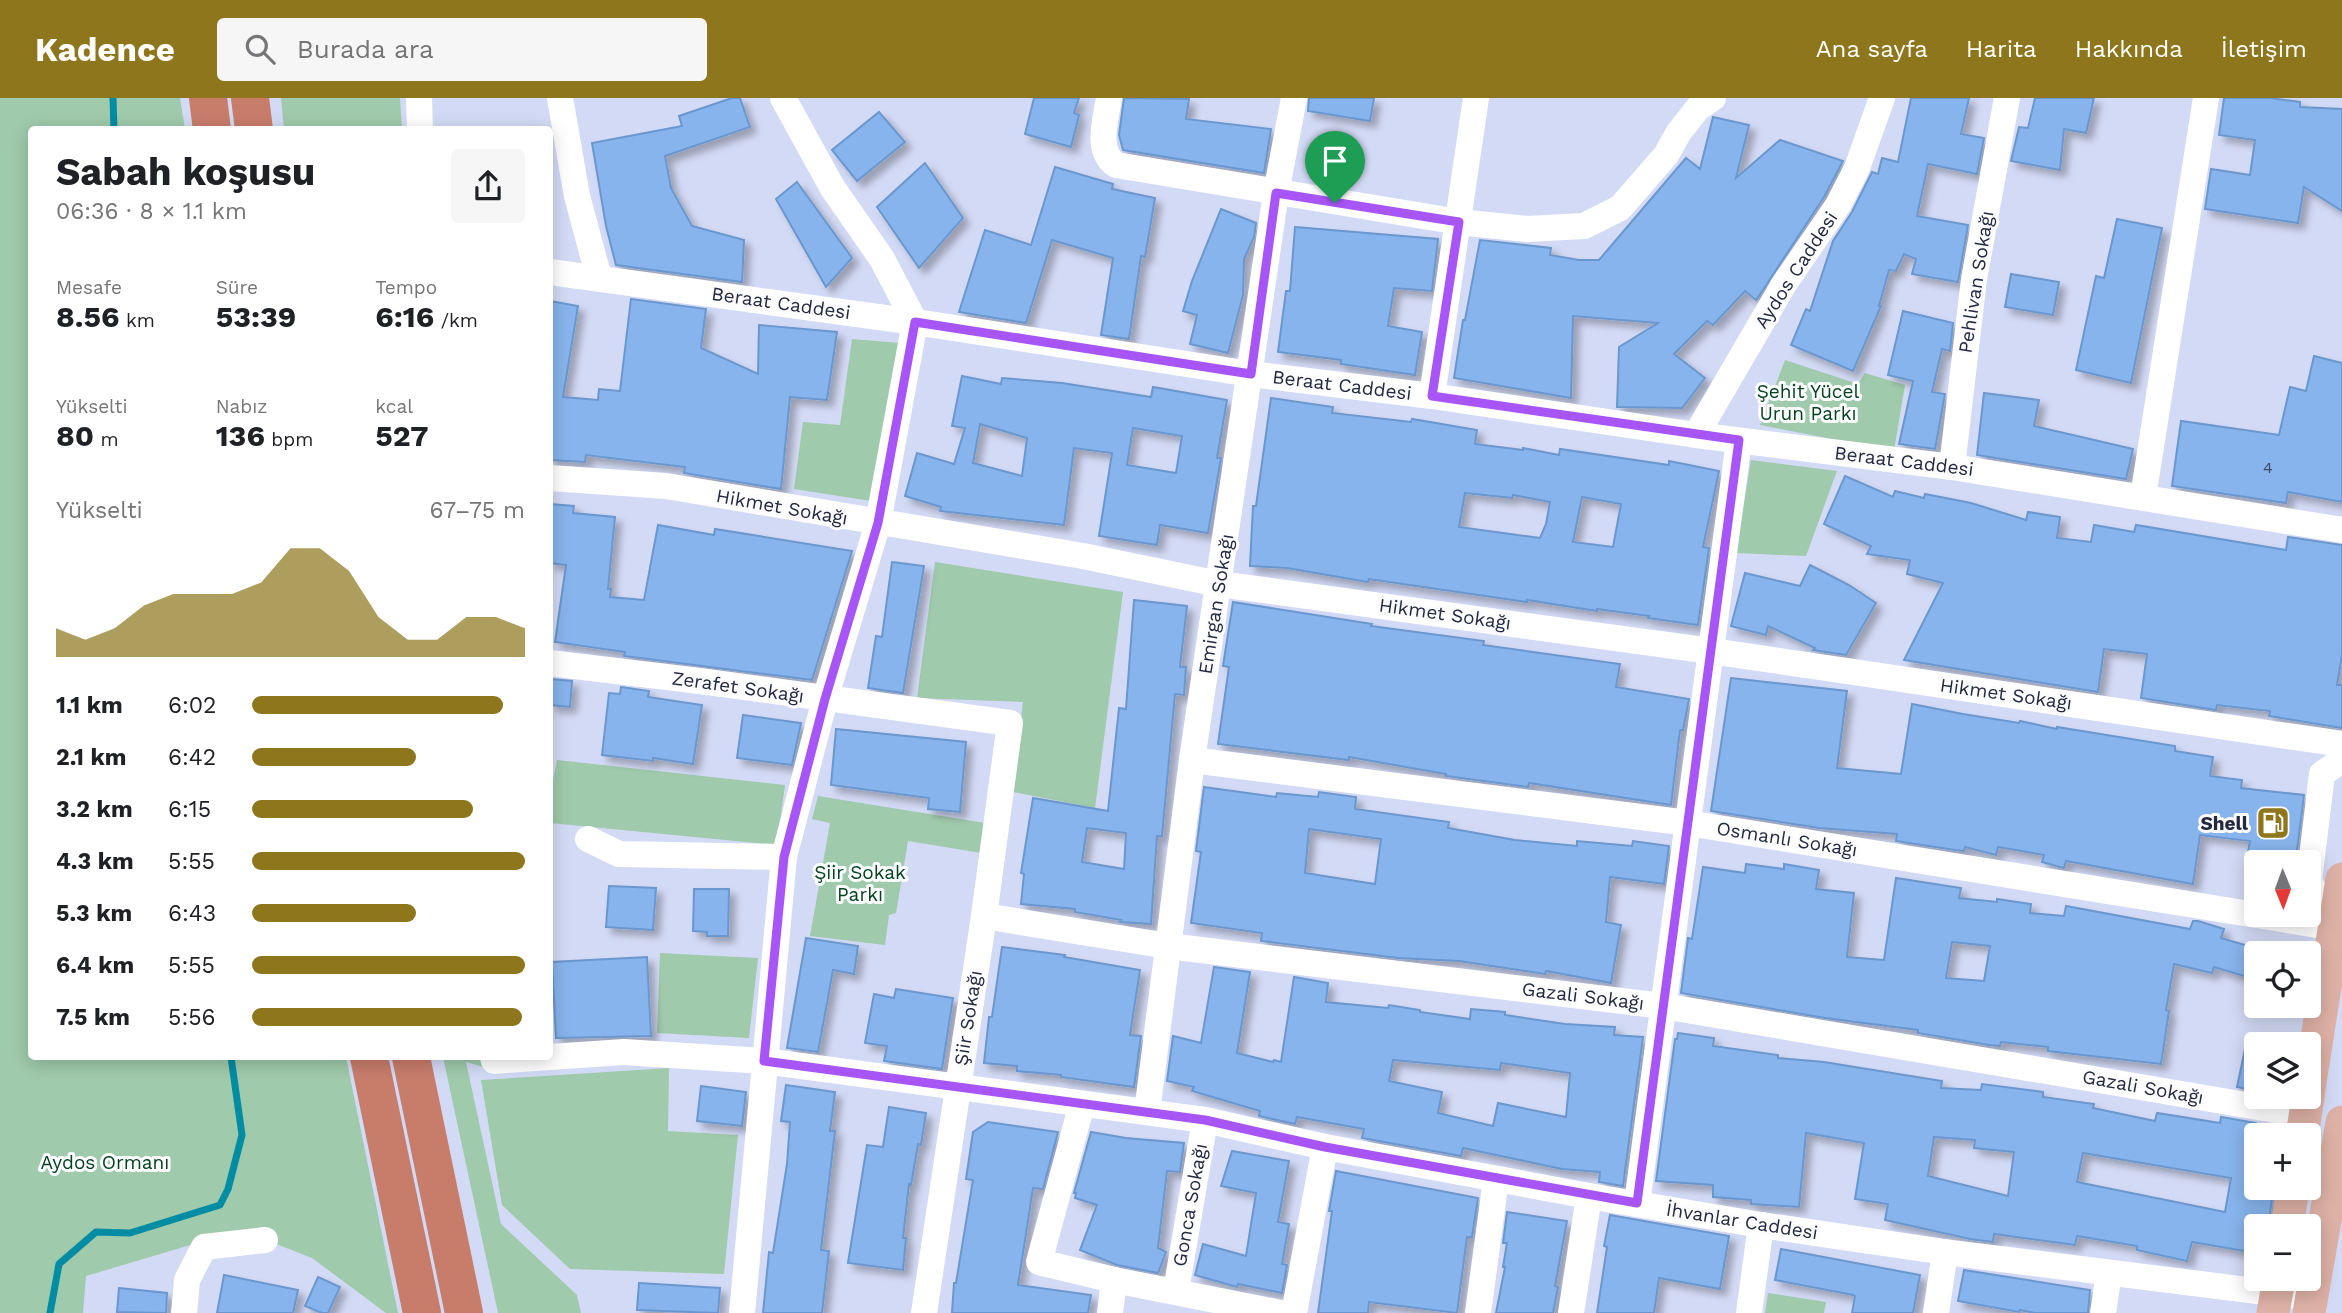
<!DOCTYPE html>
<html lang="tr">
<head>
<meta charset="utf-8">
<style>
	:root { --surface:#fff; --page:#f6f6f6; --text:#202124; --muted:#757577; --accent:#8d761b }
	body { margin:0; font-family:"Work Sans",sans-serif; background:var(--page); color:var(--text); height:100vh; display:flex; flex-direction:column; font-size:26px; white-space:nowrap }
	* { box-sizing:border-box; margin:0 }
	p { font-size:23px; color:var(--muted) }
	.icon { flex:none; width:38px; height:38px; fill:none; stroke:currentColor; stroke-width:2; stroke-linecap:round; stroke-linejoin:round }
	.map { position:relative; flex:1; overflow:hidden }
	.sheet { position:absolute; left:28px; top:28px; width:525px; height:934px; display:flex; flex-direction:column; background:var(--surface); border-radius:7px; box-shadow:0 4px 18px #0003 }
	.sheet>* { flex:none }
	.needle { width:46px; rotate:179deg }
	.fabs { position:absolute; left:2244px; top:752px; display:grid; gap:14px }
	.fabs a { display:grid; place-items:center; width:77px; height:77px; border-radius:7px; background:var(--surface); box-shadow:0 4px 18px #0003; font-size:35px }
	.pin { position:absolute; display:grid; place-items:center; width:60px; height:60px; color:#fff; margin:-72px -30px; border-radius:50% 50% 50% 0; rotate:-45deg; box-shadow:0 0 7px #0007 }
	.pin .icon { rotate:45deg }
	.round { display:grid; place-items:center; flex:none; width:74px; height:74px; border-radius:7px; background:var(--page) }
	.headline { display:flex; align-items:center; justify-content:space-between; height:119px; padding:0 28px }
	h1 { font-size:38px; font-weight:700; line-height:52px }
	.figures { display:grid; grid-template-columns:repeat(3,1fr); gap:10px; height:119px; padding:7px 28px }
	.figures div { display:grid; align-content:center }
	.figures b { font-size:30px; font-weight:700 }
	.figures small { font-size:19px; font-weight:400 }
	.figures p { font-size:19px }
	.chart { height:196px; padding:14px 28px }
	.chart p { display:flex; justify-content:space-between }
	.chart svg { width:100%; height:126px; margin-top:7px; fill:var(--accent); opacity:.7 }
	ul { padding:0 28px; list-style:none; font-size:23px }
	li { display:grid; grid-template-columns:112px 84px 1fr; align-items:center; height:52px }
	li i { height:18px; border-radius:9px; background:var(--accent) }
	header { display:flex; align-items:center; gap:42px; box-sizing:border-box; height:98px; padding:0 35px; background:var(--accent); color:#fff }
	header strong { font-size:33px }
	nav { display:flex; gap:38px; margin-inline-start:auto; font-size:24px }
	.search { width:490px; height:63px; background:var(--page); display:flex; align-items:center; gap:18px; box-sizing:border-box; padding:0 24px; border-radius:7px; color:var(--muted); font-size:26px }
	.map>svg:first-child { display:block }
</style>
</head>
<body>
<header>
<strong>Kadence</strong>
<div class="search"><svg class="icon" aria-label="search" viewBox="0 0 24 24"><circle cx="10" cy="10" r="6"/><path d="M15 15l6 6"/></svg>Burada ara</div>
<nav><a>Ana sayfa</a><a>Harita</a><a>Hakkında</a><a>İletişim</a></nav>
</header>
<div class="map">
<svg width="2342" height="1215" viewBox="0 0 2342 1215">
	<defs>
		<filter id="shadow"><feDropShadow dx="6" dy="6" stdDeviation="3.5" flood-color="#0004"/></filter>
	</defs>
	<rect width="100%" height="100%" fill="#d3daf5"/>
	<g fill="#9fcaab">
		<path d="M0 0H180L185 31 32 32V959H346L398 1215H386L312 1160 241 1132 86 1178 83 1215H0Z"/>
		<path d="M281 0H400L402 31H284Z"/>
		<path d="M852 241 900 245 871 403 794 391 803 324 840 327Z"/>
		<path d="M1785 262 1858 286 1865 275 1905 287 1894 353 1760 327Z"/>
		<path d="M1751 362 1837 373 1806 458 1736 455Z"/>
		<path d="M935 464 1123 494 1095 710 1013 694 1023 604 917 600Z"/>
		<path d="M557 662 785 687 777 747 550 725V698Z"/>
		<path d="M818 698 985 725 981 755 908 743 896 815 889 817 885 847 810 838 830 725 812 721Z"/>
		<path d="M660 855 758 860 749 940 657 935Z"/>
		<path d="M443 959H483L487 970 466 964 501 1126 577 1197 581 1215H498Z"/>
		<path d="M669 970 668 1033 738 1037 724 1176 570 1171 502 1107 481 982Z"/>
		<path d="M1768 1195 1826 1204 1824 1215H1765Z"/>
	</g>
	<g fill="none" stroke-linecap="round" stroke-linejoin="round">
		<g stroke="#008da4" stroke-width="7">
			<path d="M113 0 114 32"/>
			<path d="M50 1215 59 1166 96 1134 130 1135 220 1107 228 1091 242 1037 231 959"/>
		</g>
	</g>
	<g fill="#87b4ec" stroke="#6b97ce" stroke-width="2" fill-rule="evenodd" filter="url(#shadow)">
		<path d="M732 0H740L750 29 665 58 671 90 692 128 744 142 742 184 616 167 606 128 592 45 682 28 679 18Z"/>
		<path d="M1034 0H1079L1074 15 1079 17 1071 49 1025 36Z"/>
		<path d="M1124 0 1189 1 1186 21 1271 31 1264 75 1123 52 1119 37Z"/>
		<path d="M1309 0H1374L1370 23 1308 13Z"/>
		<path d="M1911 0H1969L1961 36 1984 40 1977 76 1928 66 1917 118 1968 127 1958 184 1912 176 1916 161 1904 156 1896 173 1889 172 1879 208H1881L1853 273 1791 247 1806 211 1810 213 1833 143 1852 114 1872 74 1878 76 1882 60 1898 64Z"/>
		<path d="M2035 0H2094L2086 35 2064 31 2060 72 2011 63 2019 29 2028 30Z"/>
		<path d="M2224 0H2270L2300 4V9L2342 11V113L2304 89 2298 125 2205 111 2211 71 2250 77 2255 42 2219 37Z"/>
		<path d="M879 14 905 44 857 83 832 52Z"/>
		<path d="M1713 19 1749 27 1736 80 1780 42 1843 63 1824 99 1757 201 1756 202 1745 193 1713 227 1707 223 1674 256 1705 280 1682 310 1617 309 1619 249 1658 225 1573 218 1571 300 1454 280 1463 222H1465L1480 142 1551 150 1550 157 1579 162H1599L1686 60 1700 71Z"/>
		<path d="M925 65 963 120 919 170 877 109Z"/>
		<path d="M1055 69 1113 86 1112 91 1155 100 1145 159 1141 158 1129 241 1101 237 1113 160 1052 142 1026 225 959 214 985 132 1031 147Z"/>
		<path d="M797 84 852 160 826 189 776 101Z"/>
		<path d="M1221 111 1256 125 1254 139 1244 161 1243 197 1228 255 1190 246 1197 217 1183 213 1192 183Z"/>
		<path d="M2117 121 2162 130 2131 285 2076 272 2096 178 2104 180Z"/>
		<path d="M1295 129 1438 141 1432 193 1394 190 1388 228 1422 234 1415 277 1341 266V262L1278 254 1286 193H1290Z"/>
		<path d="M2011 176 2059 184 2053 217 2005 209Z"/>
		<path d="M631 201 706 211 701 250 758 276 759 227 837 234 827 302 790 299 781 391 684 375 685 369 586 357 585 364 550 362V203L578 208 563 299 598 302 599 291 620 293Z"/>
		<path d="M1903 213 1953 225 1950 253 1942 251 1932 294 1945 296 1935 351 1899 346 1913 283 1888 277Z"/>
		<path d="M2314 258 2342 265V404L2288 394 2286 405 2172 388 2181 323 2279 337 2290 289 2306 293Z"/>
		<path d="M962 278 1001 286 1002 280 1062 285 1151 299 1153 289 1227 302 1217 360H1221L1208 435 1160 427 1157 447 1099 438 1112 355 1074 350 1064 427 940 413 941 409 905 398 917 355 954 366 965 330 952 328ZM980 326 1027 340 1022 378 973 365ZM1133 330 1182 338 1176 375 1127 367Z"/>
		<path d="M1984 295 2039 302 2034 328 2133 351 2126 381 1977 357Z"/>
		<path d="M1271 300 1333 309 1332 315 1411 324 1412 321 1477 332 1475 346 1523 352V350L1559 357 1560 351 1669 367V363L1719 373 1703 449 1709 450 1698 527 1648 520 1649 518 1597 511V513L1527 502V504L1369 481 1368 484 1287 470 1250 468 1253 408H1256ZM1465 395 1512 400 1513 397 1550 404 1546 426 1540 440 1459 429ZM1582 399 1621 406 1613 449 1573 444Z"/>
		<path d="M1845 378 1893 399 1895 393 1924 400 1925 396 1971 405 2026 422 2028 414 2060 419 2057 440 2091 444 2094 427 2134 434 2136 427 2286 452 2288 439 2342 447V557L2337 587H2342V630L2269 618 2270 613 2217 607 2216 612 2141 600 2147 556 2104 551 2098 594 1904 562 1943 485 1907 476 1910 462 1867 456 1871 448 1824 426Z"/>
		<path d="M550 406 574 408 573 415 615 419 608 491H611L610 499 644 502 658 427 714 437 715 431 852 453 812 582 624 558 625 554 555 544 566 467 550 465Z"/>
		<path d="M892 464 924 468 903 595 868 590 876 538 882 539Z"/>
		<path d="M1810 467 1849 487 1876 505 1846 557 1813 552 1815 550 1768 528 1766 537 1731 528 1745 475 1800 488Z"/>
		<path d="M1134 502 1187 508 1180 569H1186L1184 597 1175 596 1162 738H1157L1151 826 1120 824 1121 822 1075 814V811L1021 806 1024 776 1021 775 1033 700 1108 713 1119 610 1126 611ZM1087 730 1126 735 1124 771 1082 764Z"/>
		<path d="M1233 504 1372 526 1371 528 1484 543 1483 547 1620 566 1616 589 1689 601 1683 632H1680L1671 707 1529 685 1528 689 1446 678V676L1349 659V662L1218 646 1229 569 1223 568Z"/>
		<path d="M1731 580 1847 593 1837 670 1901 676 1912 606 1963 616 2019 625 2020 623 2057 631V629L2175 648V653L2213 659 2210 678 2242 682 2241 690 2304 697 2296 760 2248 754 2250 743 2200 737 2193 786 2066 763 2064 770 2060 769 2042 764 2044 757 1998 749 1996 757 1965 749 1964 753 1955 752 1896 743 1897 736 1819 730 1711 713Z"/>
		<path d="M550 581 572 583 570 609 550 607Z"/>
		<path d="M621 589 649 593 648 599 702 607 693 666 653 660V663L602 657 609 595 620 596Z"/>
		<path d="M743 617 801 625 792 667 737 660Z"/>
		<path d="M836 631 966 644 960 714 928 711 929 700 831 687Z"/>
		<path d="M1204 689 1276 699 1277 695 1318 699 1319 694 1356 699 1355 711 1449 724 1448 730 1515 742 1577 748V743L1632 748 1633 743 1669 748 1664 786 1610 779 1606 824 1621 827 1611 885 1546 873 1545 876 1459 863 1398 860 1261 843 1262 835 1191 825 1201 754 1196 753ZM1309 731 1381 741 1375 786 1305 775Z"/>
		<path d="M1746 766 1784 771V766L1819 772 1816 791 1854 795 1847 859 1884 862 1896 780 1961 790 1959 800 1997 804V801L2031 806 2030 815 2064 818 2066 808 2190 831 2193 823H2198L2224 831 2221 840 2259 851 2256 856 2251 880 2214 869 2212 875 2174 866 2166 912 2169 913 2161 966 2048 953V949L2001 944 2000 948 1989 947 1918 935V932L1825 920 1681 895 1688 840 1692 841 1703 769 1745 775ZM1952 844 1990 848 1984 883 1946 880Z"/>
		<path d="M609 788 656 790 653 832 606 829Z"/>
		<path d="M694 791H729L728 838H707V834L693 833Z"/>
		<path d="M806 840 858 848 854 876 833 872 818 954 787 950Z"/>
		<path d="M1002 849 1065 857 1064 859 1140 872 1130 937 1141 938 1134 989 1061 979V977L1017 973V968L984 965 989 919H992Z"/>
		<path d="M647 859 651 938 556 940 552 864Z"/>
		<path d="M1214 869 1250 874 1237 955 1273 964 1274 962 1281 964 1294 879 1328 885 1326 904 1388 910 1389 907 1420 912V914L1470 921 1471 911 1505 914V917L1565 926 1615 929 1614 937 1643 939 1623 1088 1599 1084 1600 1074 1562 1071 1463 1050 1461 1058 1362 1040 1364 1031 1297 1019 1295 1026 1259 1018 1260 1013 1192 993 1194 989 1167 983 1173 938 1201 945ZM1393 962 1500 972 1501 965 1570 975 1566 1019 1498 1005 1493 1028 1438 1015 1442 994 1389 983Z"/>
		<path d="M896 891 953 900 942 971 884 963 887 948 865 945 874 896 894 900Z"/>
		<path d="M1678 935 1714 940 1713 948 1778 957V960L1824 964 1942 983 1941 990 1981 992 1982 986 2043 994V999L2094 1006 2093 1010 2155 1023 2157 1015 2220 1025 2221 1019 2256 1025V1090L2273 1093 2268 1129H2256V1155L2192 1144 2187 1163 2137 1152V1148L2077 1138 2075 1147 1994 1136 1993 1144 1970 1141 1885 1122 1888 1106 1855 1101 1864 1045 1806 1035 1799 1109 1751 1106V1102L1713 1099V1087L1656 1083 1675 941H1677ZM1934 1039 1975 1042 1974 1050 2014 1054 2008 1098 1928 1078ZM2083 1055 2231 1080 2225 1114 2077 1084Z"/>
		<path d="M2248 937 2256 938V993L2237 989Z"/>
		<path d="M786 987 835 994 830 1033H835L821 1152 829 1153 822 1215H763L769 1154 773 1155 787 1066 790 1024 781 1023Z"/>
		<path d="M701 988 746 994 742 1028 697 1023Z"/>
		<path d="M889 1009 926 1015 921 1047 918 1046 911 1087 909 1086 903 1140H906L903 1172 848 1165 867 1047 883 1049Z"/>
		<path d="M988 1024 1058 1034 1043 1091 1033 1090 1018 1187 1091 1197 1088 1215H952L954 1185H956L973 1082 966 1081 973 1034Z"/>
		<path d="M1091 1034 1126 1040 1184 1045 1180 1074 1167 1073 1158 1150 1166 1154 1158 1175 1117 1167 1080 1152 1097 1107 1075 1100 1076 1095H1074Z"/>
		<path d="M1232 1053 1289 1063 1278 1124 1289 1126 1282 1166 1287 1167 1282 1195 1238 1186 1237 1189 1195 1177 1203 1146 1246 1158 1256 1095 1221 1088Z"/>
		<path d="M1336 1073 1478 1100 1472 1139H1467L1457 1215 1369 1204 1368 1215H1318L1332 1113H1329Z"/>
		<path d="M1507 1114 1567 1123 1555 1188 1558 1189 1553 1215H1496L1505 1169H1503L1507 1145H1503Z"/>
		<path d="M1610 1117 1729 1138 1720 1191 1659 1180 1654 1215H1597L1607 1149 1604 1148Z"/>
		<path d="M1781 1151 1920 1177 1913 1215H1852L1855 1198 1853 1197 1775 1182Z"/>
		<path d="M1964 1172 2090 1192 2088 1215H2035L2020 1212 2019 1214 1958 1203Z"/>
		<path d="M224 1177 298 1192 293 1215H217Z"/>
		<path d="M318 1179 340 1189 328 1215H322L305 1208Z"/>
		<path d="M639 1185 720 1190 718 1215 637 1212Z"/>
		<path d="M119 1190 167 1195 166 1215 117 1214Z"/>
	</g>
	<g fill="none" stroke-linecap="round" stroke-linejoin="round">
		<g stroke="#fff" stroke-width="26">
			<path d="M419 0 420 32"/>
			<path d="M560 0 577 98 599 180"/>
			<path d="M1109 0C1106 21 1095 53 1116 67L1459 124 1527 131 1584 128 1620 110 1666 57 1679 34 1698 10 1713 0"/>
			<path d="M550 174 915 224 1251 276 1432 298 1696 337 1952 369 2342 432"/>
			<path d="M1432 298 1476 0"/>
			<path d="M1696 337 1784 186 1838 107 1857 70 1882 0"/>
			<path d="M1952 369 1974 181 2007 0"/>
			<path d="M550 380 666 388 1083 458 1219 486 1711 553 2342 646"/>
			<path d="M2143 399 2206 0"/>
			<path d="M550 565 700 583 1010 625 984 818 924 1215"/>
			<path d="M1192 662 1688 725 2256 817"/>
			<path d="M588 741 619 756 784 759"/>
			<path d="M2257 817 2335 830"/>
			<path d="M984 818 1168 848 1663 908 2305 1017"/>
			<path d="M2335 830 2309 783 2322 676 2342 662"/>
			<path d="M493 959 494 963 549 959"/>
			<path d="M550 959 624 954 764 963 1205 1022 1325 1049 1589 1098 1761 1127 1945 1154 2312 1200"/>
			<path d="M1082 1006 1039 1164 1114 1182 1281 1215"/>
			<path d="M1147 1014 1192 662 1276 95 1294 0"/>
			<path d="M1637 1105 1739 343"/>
			<path d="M1176 1193 1205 1022"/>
			<path d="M184 1215 187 1182 204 1149 265 1142"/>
			<path d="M742 1215 784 759 825 601 878 425 915 224 882 161 832 89 783 0"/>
			<path d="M1110 1215 1114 1182"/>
			<path d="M1294 1215 1325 1049"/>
			<path d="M1478 1215 1496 1081"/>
			<path d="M1571 1215 1589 1098"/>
			<path d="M1749 1215 1761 1127"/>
			<path d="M1936 1215 1945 1154"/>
			<path d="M2103 1215 2109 1175"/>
		</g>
		<g stroke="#deb1a6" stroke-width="33">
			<path d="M2308 997 2342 781"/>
			<path d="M2302 1038 2308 999"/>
			<path d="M2287 1129 2293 1090"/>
			<path d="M2273 1215 2279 1181"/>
			<path d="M2309 1215 2342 1024"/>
		</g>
		<g stroke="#c87d6b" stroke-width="38">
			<path d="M208 0 212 32"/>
			<path d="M250 0 254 32"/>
			<path d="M369 959 422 1215"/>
			<path d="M411 959 464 1215"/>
		</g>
	</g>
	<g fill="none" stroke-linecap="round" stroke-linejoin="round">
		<defs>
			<path id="route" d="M1276 95 1459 124 1432 298 1739 342 1637 1105 1325 1049 1205 1022 764 963 784 759 825 601 878 425 915 224 1251 276Z"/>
		</defs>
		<use href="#route" stroke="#fff" stroke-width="14"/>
		<use href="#route" stroke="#a855f7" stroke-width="9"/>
	</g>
	<defs>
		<symbol id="fuel-square" viewBox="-11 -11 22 22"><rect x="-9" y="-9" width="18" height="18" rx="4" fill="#8d761b" stroke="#fcfcfc"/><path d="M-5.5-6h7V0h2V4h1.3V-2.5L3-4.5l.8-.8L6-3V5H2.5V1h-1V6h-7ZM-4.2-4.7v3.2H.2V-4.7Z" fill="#fff"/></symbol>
	</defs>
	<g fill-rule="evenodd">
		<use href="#fuel-square" x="2254" y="706" width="38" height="38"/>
	</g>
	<g text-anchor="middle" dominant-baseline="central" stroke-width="6" stroke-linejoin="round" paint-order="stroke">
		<g font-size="16" fill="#3d4c6c">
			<text x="2268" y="369">4</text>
		</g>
		<g font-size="19" fill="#242942" stroke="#fcfcfc">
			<text transform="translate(1796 172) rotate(-57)">Aydos Caddesi</text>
			<text transform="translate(1976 184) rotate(-81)">Pehlivan Sokağı</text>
			<text transform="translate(781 205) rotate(8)">Beraat Caddesi</text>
			<text transform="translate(1342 287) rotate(7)">Beraat Caddesi</text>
			<text transform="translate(1904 363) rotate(7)">Beraat Caddesi</text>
			<text transform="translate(782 409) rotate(10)">Hikmet Sokağı</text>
			<text transform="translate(1216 506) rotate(-81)">Emirgan Sokağı</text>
			<text transform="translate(1445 516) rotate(8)">Hikmet Sokağı</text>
			<text transform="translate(738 589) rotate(8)">Zerafet Sokağı</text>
			<text transform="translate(2006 596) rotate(8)">Hikmet Sokağı</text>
			<text transform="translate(1787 741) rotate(9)">Osmanlı Sokağı</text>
			<text transform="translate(1583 898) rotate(7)">Gazali Sokağı</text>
			<text transform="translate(968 920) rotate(-81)">Şiir Sokağı</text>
			<text transform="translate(2143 989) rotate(10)">Gazali Sokağı</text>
			<text transform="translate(1190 1107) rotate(-80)">Gonca Sokağı</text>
			<text transform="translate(1742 1123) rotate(9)">İhvanlar Caddesi</text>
		</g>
		<g font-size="19" fill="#054222" stroke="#fcfcfc">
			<text x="1808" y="293">Şehit Yücel<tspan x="1808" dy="22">Urun Parkı</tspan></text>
			<text x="860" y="774">Şiir Sokak<tspan x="860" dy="22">Parkı</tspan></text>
			<text x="105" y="1064">Aydos Ormanı</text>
		</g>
		<g font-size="19" font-weight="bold" fill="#242942" stroke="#fcfcfc" text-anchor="end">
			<text x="2248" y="725">Shell</text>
		</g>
	</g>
</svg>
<div class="fabs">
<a><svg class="needle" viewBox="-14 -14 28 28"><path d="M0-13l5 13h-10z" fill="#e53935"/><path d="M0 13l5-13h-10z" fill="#757577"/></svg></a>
<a><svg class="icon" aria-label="locate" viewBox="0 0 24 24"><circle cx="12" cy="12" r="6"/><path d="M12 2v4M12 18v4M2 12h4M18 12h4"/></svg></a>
<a><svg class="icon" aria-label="layers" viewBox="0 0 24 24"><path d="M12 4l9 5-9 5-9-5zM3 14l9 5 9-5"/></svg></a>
<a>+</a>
<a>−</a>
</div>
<div class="pin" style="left:1335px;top:105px;background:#1e9e55"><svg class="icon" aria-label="arrive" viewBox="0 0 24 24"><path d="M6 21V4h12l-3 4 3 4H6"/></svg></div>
<section class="sheet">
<div class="headline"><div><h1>Sabah koşusu</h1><p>06:36 · 8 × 1.1 km</p></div><a class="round"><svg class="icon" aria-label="share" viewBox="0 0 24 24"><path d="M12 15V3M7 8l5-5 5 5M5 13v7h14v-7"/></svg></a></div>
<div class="figures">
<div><p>Mesafe</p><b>8.56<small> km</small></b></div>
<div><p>Süre</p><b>53:39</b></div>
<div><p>Tempo</p><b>6:16<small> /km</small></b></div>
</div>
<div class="figures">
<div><p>Yükselti</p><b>80<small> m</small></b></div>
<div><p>Nabız</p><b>136<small> bpm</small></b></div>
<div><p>kcal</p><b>527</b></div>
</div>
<div class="chart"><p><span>Yükselti</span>67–75 m</p>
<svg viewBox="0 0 160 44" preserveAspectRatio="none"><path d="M0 44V34L10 38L20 34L30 26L40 22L50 22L60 22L70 18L80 6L90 6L100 14L110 30L120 38L130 38L140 30L150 30L160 34V44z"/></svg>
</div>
<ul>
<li><b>1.1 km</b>6:02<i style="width:92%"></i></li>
<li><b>2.1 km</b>6:42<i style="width:60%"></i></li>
<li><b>3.2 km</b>6:15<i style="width:81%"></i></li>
<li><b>4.3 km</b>5:55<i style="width:100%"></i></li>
<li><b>5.3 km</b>6:43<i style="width:60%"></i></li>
<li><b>6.4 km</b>5:55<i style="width:100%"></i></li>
<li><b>7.5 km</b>5:56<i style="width:99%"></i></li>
</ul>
</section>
</div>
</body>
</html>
